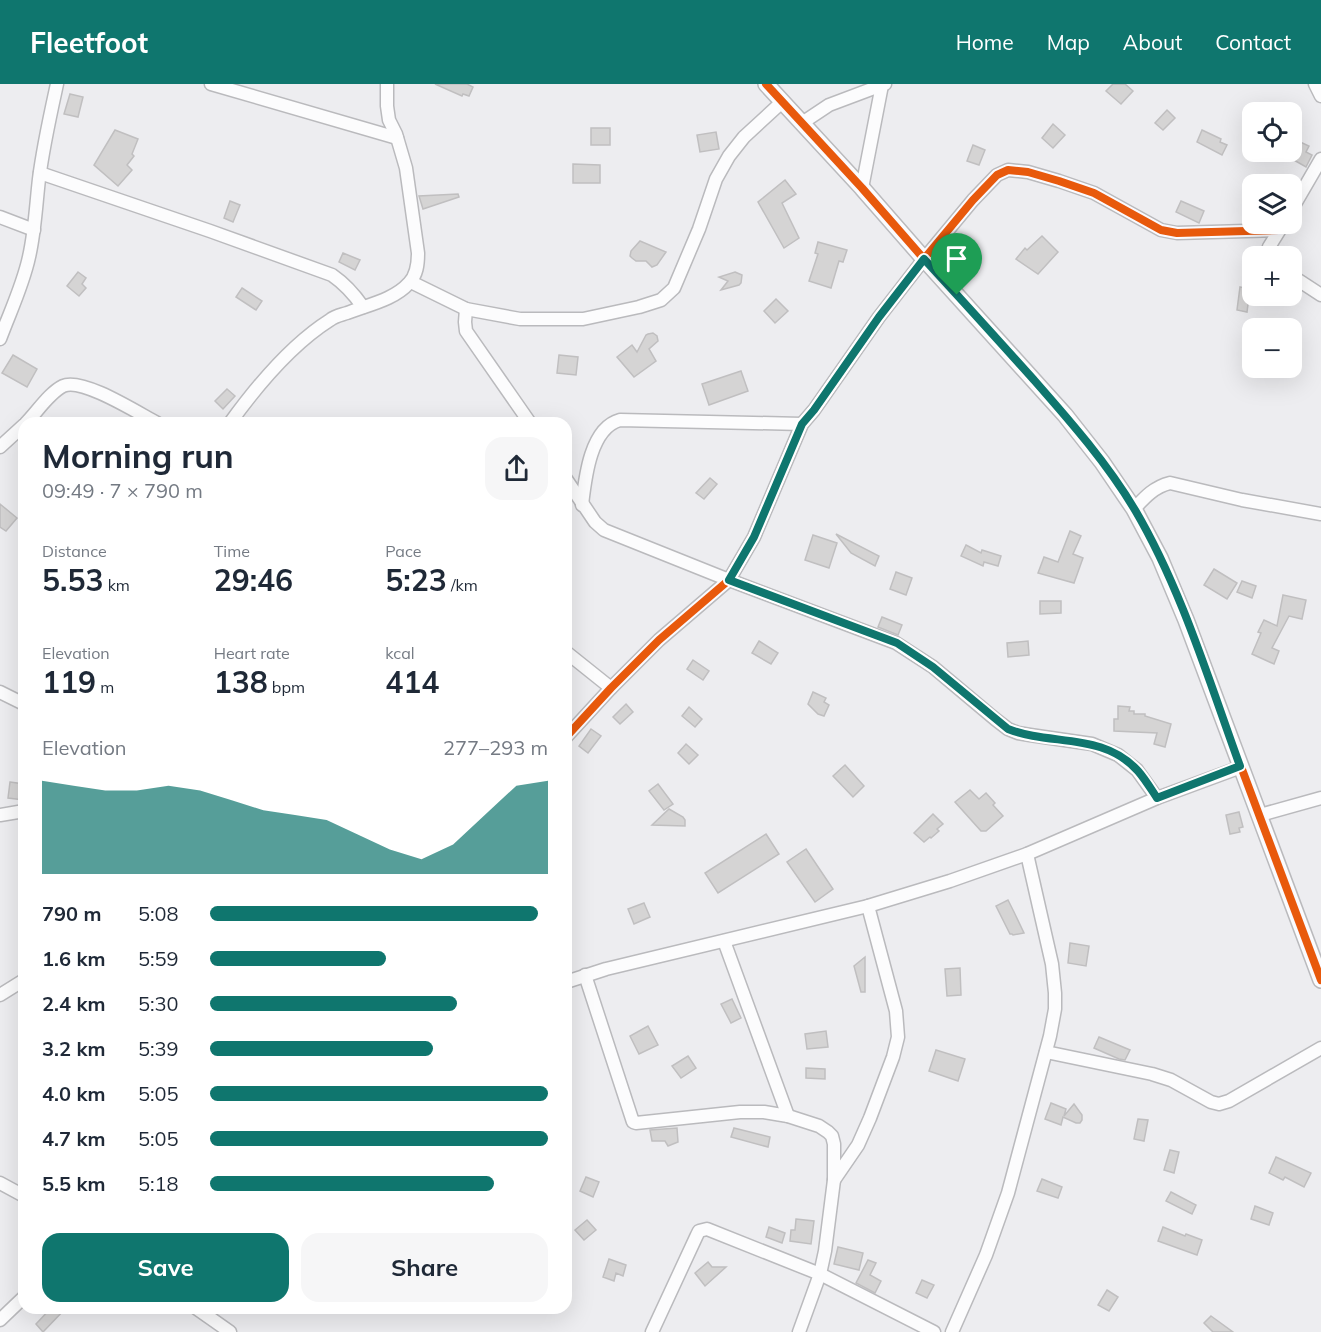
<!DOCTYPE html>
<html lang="en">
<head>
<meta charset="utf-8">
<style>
	:root { --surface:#fff; --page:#f6f6f7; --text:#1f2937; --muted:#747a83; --accent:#0f766e }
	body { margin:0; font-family:Mulish,sans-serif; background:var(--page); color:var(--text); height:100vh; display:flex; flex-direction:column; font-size:22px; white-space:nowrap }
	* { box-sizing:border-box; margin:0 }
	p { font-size:20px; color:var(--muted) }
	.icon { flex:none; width:33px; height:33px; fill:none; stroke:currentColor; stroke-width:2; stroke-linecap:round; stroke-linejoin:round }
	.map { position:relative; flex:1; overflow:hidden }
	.side { position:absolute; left:18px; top:333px; width:554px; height:897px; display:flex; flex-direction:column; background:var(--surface); border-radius:18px; box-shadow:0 6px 24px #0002 }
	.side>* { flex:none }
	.fabs { position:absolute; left:1242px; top:18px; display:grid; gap:12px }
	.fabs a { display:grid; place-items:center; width:60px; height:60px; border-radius:12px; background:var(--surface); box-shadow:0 6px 24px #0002; font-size:30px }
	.pin { position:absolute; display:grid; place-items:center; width:51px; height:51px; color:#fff; margin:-62px -26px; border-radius:50% 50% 50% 0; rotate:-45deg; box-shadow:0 0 6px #0007 }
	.pin .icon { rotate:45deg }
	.round { display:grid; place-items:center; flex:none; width:63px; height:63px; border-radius:18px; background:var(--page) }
	.overview { display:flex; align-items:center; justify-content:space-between; height:102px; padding:0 24px }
	h1 { font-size:33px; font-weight:700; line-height:45px }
	.metrics { display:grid; grid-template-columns:repeat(3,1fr); gap:9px; height:102px; padding:6px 24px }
	.metrics div { display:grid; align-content:center }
	.metrics b { font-size:30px; font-weight:700 }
	.metrics small { font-size:16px; font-weight:400 }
	.metrics p { font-size:16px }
	.chart { height:168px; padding:12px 24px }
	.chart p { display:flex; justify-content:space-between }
	.chart svg { width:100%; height:108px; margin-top:6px; fill:var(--accent); opacity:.7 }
	.primary-button { display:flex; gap:12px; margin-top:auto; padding:12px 24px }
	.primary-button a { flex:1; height:69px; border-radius:18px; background:var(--accent); color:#fff; font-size:24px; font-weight:700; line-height:69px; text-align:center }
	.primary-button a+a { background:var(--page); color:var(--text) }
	ul { padding:0 24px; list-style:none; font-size:20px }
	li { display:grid; grid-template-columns:96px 72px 1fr; align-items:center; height:45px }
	li i { height:15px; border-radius:8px; background:var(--accent) }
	header { display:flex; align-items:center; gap:36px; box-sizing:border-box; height:84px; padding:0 30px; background:var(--accent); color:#fff }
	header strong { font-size:28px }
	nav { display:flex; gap:33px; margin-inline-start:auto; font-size:21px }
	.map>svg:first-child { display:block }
</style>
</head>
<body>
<header>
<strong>Fleetfoot</strong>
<nav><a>Home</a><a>Map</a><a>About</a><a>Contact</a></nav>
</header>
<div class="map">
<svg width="1321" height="1248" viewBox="0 0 1321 1248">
	<rect width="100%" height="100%" fill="#ededf0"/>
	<g fill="#d5d4d4" stroke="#c0bfc0" stroke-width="1.5">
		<path d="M435 0H467L473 3 469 12 463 10 462 12Z"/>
		<path d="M1113 0H1125L1133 7 1121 20 1106 7Z"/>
		<path d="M70 10 83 13 78 33 64 30Z"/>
		<path d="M1167 26 1175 34 1163 46 1155 39Z"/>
		<path d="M1053 40 1065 51 1053 64 1042 54Z"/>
		<rect x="591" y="44" width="19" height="17"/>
		<path d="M115 46 138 55 132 70 134 72 127 81 132 86 118 102 94 81Z"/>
		<path d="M1202 46 1221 55 1220 58 1227 61 1222 71 1197 58Z"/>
		<path d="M716 48 719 65 700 68 697 51Z"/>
		<path d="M1298 57 1309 62 1306 68 1312 71 1306 83 1292 75V60L1295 62Z"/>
		<path d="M973 61 985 66 979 81 967 77Z"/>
		<path d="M573 80 600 81V99H573Z"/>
		<path d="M785 96 796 110 782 119 799 154 784 164 758 118Z"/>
		<path d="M458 110 459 113 423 125 419 112Z"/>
		<path d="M230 117 240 121 233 138 224 134Z"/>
		<path d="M1181 117 1204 127 1199 139 1176 128Z"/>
		<path d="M1042 152 1058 168 1038 190 1016 175 1025 164 1027 166Z"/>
		<path d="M640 157 666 168 657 181 652 183 646 177H636L632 174 630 172 631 167Z"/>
		<path d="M818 158 847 166 843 178 839 177 831 204 809 197 818 170 815 169Z"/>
		<path d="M343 169 360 176 355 186 339 178Z"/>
		<path d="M78 188 86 194 82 200 86 204 79 212 67 202Z"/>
		<path d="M735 188 742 191 741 199 739 201 721 206 728 197 719 193Z"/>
		<path d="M1240 203 1250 205 1247 228 1237 226Z"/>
		<path d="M242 204 262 217 256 226 236 213Z"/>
		<path d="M776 215 788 227 775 239 764 227Z"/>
		<path d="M653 249 657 252 658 257 649 265 656 277 634 293 617 273 632 261 637 268 646 251 648 250Z"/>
		<path d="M13 271 37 285 27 303 2 289Z"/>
		<path d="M559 271 578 273 576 291 557 289Z"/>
		<path d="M741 287 748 307 709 321 702 300Z"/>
		<path d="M227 305 235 312 223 325 215 317Z"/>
		<path d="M710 394 717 400 704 415 696 409Z"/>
		<path d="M0 420 17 434 6 447 0 443Z"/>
		<path d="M1070 447 1081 452 1073 470 1083 474 1074 499 1038 489 1044 473 1058 478Z"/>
		<path d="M836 450 879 472 875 482 851 469Z"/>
		<path d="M813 451 837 459 829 484 805 476Z"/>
		<path d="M966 461 981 469 982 466 1001 472 998 482 984 478 983 482 961 472Z"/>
		<path d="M1214 485 1237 499 1227 515 1204 501Z"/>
		<path d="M896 488 912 494 906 511 890 505Z"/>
		<path d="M1242 497 1256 502 1252 514 1237 508Z"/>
		<path d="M1283 511 1306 516 1302 535 1289 532 1272 564 1279 567 1274 580 1252 570 1261 549 1258 548 1264 536 1277 542Z"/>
		<path d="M1040 517H1061V529L1040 530Z"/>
		<path d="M882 533 902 541 898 551 878 543Z"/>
		<path d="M759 557 778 569 771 580 752 569Z"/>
		<path d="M1028 557 1029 571 1008 573 1007 559Z"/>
		<path d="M693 576 709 587 703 596 687 585Z"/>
		<path d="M813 608 826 614 824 618 829 621 824 632 818 630 808 620Z"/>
		<path d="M626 620 633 628 620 640 613 633Z"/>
		<path d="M1118 622 1130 623 1129 627H1134V630H1145V632L1171 640 1165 663 1154 660 1157 649 1114 647V635H1118Z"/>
		<path d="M689 623 702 635 695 643 682 632Z"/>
		<path d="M591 645 601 652 588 669 579 662Z"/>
		<path d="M686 660 698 671 689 680 678 669Z"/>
		<path d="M845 681 864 702 853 713 833 692Z"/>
		<path d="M10 698 24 700V716L8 714Z"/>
		<path d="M658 700 673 720 664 726 649 707Z"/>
		<path d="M970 706 979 715 986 709 995 719 993 721 1003 732 986 747H981L955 718Z"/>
		<path d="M669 725 683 733 685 736V742L652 741Z"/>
		<path d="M1239 728 1243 743 1239 744 1240 748 1230 750 1226 731Z"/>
		<path d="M933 730 943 740 937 745 939 747 931 754 930 753 924 758 914 749Z"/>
		<path d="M766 750 779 770 718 809 705 789Z"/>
		<path d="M806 765 833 805 815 818 787 778Z"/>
		<path d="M1008 816 1014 828 1024 849 1013 851 1012 850H1010L996 822Z"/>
		<path d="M644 819 650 833 634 840 628 825Z"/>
		<path d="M1070 859 1089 862 1086 882 1068 879Z"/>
		<path d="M865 873V908H861L854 882Z"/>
		<path d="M960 884 961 911 947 912 945 885Z"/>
		<path d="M732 915 741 934 731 939 721 920Z"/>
		<path d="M648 942 658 961 639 970 630 952Z"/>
		<path d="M826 947 828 963 807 965 805 950Z"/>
		<path d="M1099 953 1130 966 1125 976 1119 975 1094 964Z"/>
		<path d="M936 966 965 975 958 997 929 987Z"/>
		<path d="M688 972 696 984 681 994 672 982Z"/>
		<path d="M806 984 825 985V995L806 994Z"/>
		<path d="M1051 1019 1066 1025 1064 1032 1074 1020 1082 1031V1036L1080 1039H1076L1063 1033 1061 1041 1045 1035Z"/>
		<path d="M1138 1035 1148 1036 1144 1057 1134 1055Z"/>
		<path d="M677 1044 678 1058 668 1062 665 1057H652L650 1046Z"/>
		<path d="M734 1044 770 1053 768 1063 731 1053Z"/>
		<path d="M1170 1066 1179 1068 1174 1089 1164 1086Z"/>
		<path d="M1276 1073 1311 1089 1304 1103 1285 1093 1283 1096 1269 1089Z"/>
		<path d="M586 1093 599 1098 593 1113 580 1107Z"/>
		<path d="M1042 1095 1062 1103 1058 1114 1037 1107Z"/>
		<path d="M1171 1108 1196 1121 1192 1130 1166 1117Z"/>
		<path d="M1255 1122 1273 1129 1269 1141 1251 1135Z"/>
		<path d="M796 1135 814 1137 811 1160 790 1157 791 1146H795Z"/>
		<path d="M587 1136 596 1146 584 1156 575 1146Z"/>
		<path d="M769 1143 785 1149 782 1159 766 1153Z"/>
		<path d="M1163 1143 1185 1152 1186 1150 1202 1156 1197 1171 1158 1157Z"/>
		<path d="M838 1163 863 1169 859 1186 834 1180Z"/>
		<path d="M609 1175 626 1181 623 1192 616 1189 614 1197 603 1193Z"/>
		<path d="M868 1176 876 1179 870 1191 881 1197 875 1209 856 1199Z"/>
		<path d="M708 1178 712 1183H726L705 1202 695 1189Z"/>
		<path d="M922 1196 934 1201 927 1214 916 1209Z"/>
		<path d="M1107 1206 1118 1213 1109 1227 1098 1221Z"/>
		<path d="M51 1224H66L43 1248 36 1240Z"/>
		<path d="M1211 1232 1233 1248H1213L1204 1239Z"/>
	</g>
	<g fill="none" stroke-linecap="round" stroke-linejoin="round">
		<defs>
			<g id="minor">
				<path d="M211 0 397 54"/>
				<path d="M1315 0 1321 12"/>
				<path d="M802 39 829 21 885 0"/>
				<path d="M40 89 210 147 332 191C345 200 354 210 363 223"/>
				<path d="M862 104 882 1"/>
				<path d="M1292 125 1321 75"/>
				<path d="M0 133 34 146"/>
				<path d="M1266 172 1269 163 1282 142"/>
				<path d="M1292 192 1321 211"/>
				<path d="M411 198 466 225 520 235H583L639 223 661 216 674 204 699 145 716 95 729 72 744 53 782 18"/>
				<path d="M466 225 465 238 466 247 530 339"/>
				<path d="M0 255C10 228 23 201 29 173 35 147 36 121 39 95 43 63 50 32 57 0"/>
				<path d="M26 339C37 328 49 309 63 302 82 293 138 329 157 339"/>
				<path d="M230 339C256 303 292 260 330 236 335 232 341 231 347 229 367 221 394 216 409 199 417 191 418 180 418 169L406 84 396 50 389 36 387 22V0"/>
				<path d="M0 363 24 341"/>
				<path d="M566 395 595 438 604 446 729 496 896 559 933 583 995 635 1008 645 1018 649 1030 651 1092 660 1118 671 1137 686 1157 714"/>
				<path d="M582 421C585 395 590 344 620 336L802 340"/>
				<path d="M1134 425C1145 413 1154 403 1170 399L1242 416 1321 430"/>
				<path d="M566 568 611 604"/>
				<path d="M0 608 24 620"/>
				<path d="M566 653 611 604 659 556 729 496 754 453 802 340 814 326 879 233 924 175 973 116 997 91 1008 86 1028 88 1059 97 1094 109 1161 146 1177 149 1279 146"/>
				<path d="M0 731 24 727"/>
				<path d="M1260 731 1321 714"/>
				<path d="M724 857 788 1032"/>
				<path d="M585 891 633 1038 636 1039 740 1028H764L788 1032 819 1042 828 1048 832 1052 834 1060V1096L825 1167 820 1190 799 1248"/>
				<path d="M566 898 606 885 868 822 950 797 1027 770 1157 714 1241 683"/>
				<path d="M0 911 24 896"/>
				<path d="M1046 968 1152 990 1171 996 1211 1018 1219 1020 1229 1017 1321 964"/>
				<path d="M834 1096 858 1061 870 1034 893 973 898 953 896 927 868 822"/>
				<path d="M0 1099 24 1112"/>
				<path d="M196 1224 230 1248"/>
				<path d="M0 1236 24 1213"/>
				<path d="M652 1248 697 1151 699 1147 707 1145 820 1190 934 1248"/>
				<path d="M952 1248 986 1171 1008 1109 1050 952 1055 925V909L1052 880 1027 770"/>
			</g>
			<path id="tertiary" d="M766 0 862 104 924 175 1065 331 1102 378 1134 425 1160 474 1186 536 1321 896"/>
		</defs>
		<use href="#minor" stroke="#bababd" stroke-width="15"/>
		<use href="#tertiary" stroke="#bababd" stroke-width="18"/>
		<use href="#minor" stroke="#fcfcfd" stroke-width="12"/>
		<use href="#tertiary" stroke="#fcfcfd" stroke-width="15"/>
		<defs>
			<g id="cycleway">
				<path d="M766 0 862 104 924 175 1065 331 1102 378 1134 425 1160 474 1186 536 1321 896"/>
				<path d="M566 653 611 604 659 556 729 496 754 453 802 340 814 326 879 233 924 175 973 116 997 91 1008 86 1028 88 1059 97 1094 109 1161 146 1177 149 1279 146"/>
			</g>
		</defs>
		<use href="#cycleway" stroke="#fafaff" stroke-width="11"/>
		<use href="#cycleway" stroke="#e8590c" stroke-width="8"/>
	</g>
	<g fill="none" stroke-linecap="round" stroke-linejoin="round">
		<defs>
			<path id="route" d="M924 175C961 215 998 256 1034 296 1070 337 1107 379 1135 426 1181 504 1209 597 1240 682L1157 714C1151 705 1145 695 1138 687 1103 648 1051 662 1008 645L933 583 897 559 729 496 754 453 802 340 814 326 879 233Z"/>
		</defs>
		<use href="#route" stroke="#fff" stroke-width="12"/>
		<use href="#route" stroke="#0f766e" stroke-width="8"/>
	</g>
</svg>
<div class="fabs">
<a><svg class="icon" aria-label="locate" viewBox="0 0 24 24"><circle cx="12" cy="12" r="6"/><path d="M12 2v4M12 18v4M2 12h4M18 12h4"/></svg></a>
<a><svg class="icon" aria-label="layers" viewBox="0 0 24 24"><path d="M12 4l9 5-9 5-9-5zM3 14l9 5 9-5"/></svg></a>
<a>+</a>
<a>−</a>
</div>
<div class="pin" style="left:957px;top:211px;background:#1e9e55"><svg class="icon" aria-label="arrive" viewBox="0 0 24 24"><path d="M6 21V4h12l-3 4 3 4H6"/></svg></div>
<section class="side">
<div class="overview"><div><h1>Morning run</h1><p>09:49 · 7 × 790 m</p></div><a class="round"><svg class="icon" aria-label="share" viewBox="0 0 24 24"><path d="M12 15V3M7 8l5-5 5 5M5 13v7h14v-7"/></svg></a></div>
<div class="metrics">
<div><p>Distance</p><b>5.53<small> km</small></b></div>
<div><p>Time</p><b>29:46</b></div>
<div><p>Pace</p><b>5:23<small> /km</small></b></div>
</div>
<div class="metrics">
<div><p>Elevation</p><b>119<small> m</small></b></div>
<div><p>Heart rate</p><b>138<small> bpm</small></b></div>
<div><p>kcal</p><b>414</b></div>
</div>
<div class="chart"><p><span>Elevation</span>277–293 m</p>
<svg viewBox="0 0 160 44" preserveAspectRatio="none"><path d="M0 44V6L10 8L20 10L30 10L40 8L50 10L60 14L70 18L80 20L90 22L100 28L110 34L120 38L130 32L140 20L150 8L160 6V44z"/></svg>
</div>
<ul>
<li><b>790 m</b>5:08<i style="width:97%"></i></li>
<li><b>1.6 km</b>5:59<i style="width:52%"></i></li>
<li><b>2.4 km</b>5:30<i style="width:73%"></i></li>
<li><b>3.2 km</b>5:39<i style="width:66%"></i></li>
<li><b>4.0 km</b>5:05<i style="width:100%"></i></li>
<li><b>4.7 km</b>5:05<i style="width:100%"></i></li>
<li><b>5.5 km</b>5:18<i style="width:84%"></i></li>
</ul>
<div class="primary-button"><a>Save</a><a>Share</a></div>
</section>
</div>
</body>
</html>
